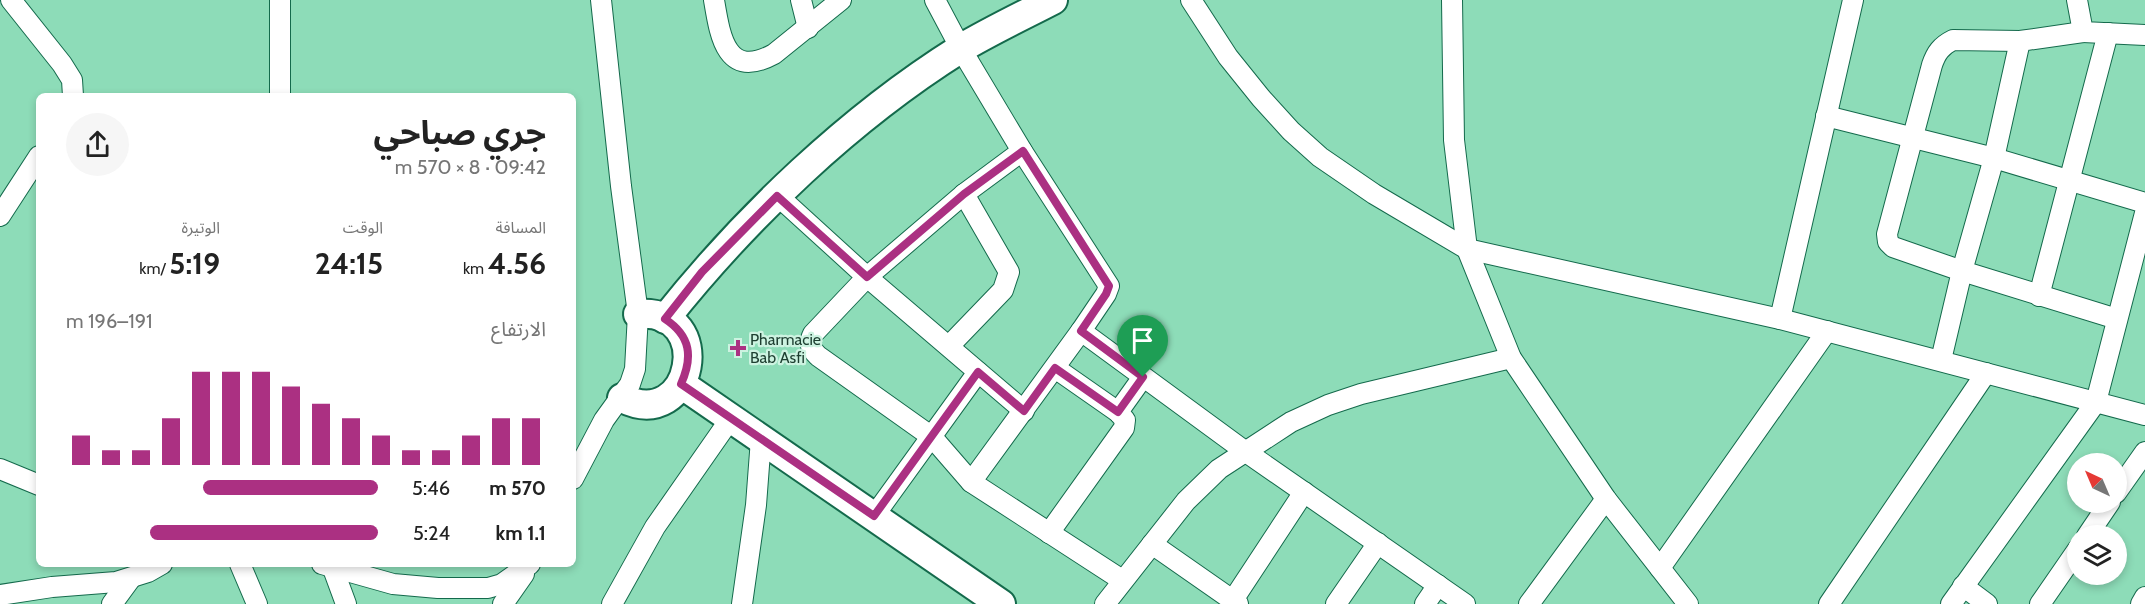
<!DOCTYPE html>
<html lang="ar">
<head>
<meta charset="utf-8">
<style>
	:root { --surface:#fff; --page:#f6f6f6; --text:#222; --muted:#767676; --accent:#ab3082 }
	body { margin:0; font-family:Cabin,"Noto Sans Arabic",sans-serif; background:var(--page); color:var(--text); direction:rtl; height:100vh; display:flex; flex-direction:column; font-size:22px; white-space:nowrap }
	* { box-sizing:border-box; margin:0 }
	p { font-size:20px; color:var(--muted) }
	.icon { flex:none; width:33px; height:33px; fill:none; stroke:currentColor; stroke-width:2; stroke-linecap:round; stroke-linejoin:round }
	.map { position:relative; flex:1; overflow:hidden; direction:ltr }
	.sheet { position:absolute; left:36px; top:93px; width:540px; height:474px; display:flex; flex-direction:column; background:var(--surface); border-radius:9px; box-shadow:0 3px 9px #0003; direction:rtl }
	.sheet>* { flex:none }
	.needle { width:39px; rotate:316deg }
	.fabs { position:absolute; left:2067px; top:453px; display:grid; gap:12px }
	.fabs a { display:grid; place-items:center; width:60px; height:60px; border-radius:50%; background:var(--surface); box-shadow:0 3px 9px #0003; font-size:30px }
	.pin { position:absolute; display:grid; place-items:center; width:51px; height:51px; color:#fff; margin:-62px -26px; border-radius:50% 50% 50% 0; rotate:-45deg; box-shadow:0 0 6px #0007 }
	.pin .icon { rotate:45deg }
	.round { display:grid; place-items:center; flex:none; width:63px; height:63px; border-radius:32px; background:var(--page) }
	.headline { display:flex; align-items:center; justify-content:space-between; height:102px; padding:0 30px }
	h1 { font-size:33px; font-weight:700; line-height:45px }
	.figures { display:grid; grid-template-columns:repeat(3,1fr); gap:9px; height:102px; padding:6px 30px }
	.figures div { display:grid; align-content:center }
	.figures b { font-size:30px; font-weight:700 }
	.figures small { font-size:16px; font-weight:400 }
	.figures p { font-size:16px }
	.chart { height:168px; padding:12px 30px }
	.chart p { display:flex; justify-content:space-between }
	.chart svg { width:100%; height:108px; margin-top:6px; stroke:var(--accent); stroke-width:6 }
	ul { padding:0 30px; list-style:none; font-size:20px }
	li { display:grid; grid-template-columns:96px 72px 1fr; align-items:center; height:45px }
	li i { height:15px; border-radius:8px; background:var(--accent) }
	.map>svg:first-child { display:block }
</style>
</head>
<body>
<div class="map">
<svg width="2145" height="604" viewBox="0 0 2145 604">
	<rect width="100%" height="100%" fill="#8ddcb8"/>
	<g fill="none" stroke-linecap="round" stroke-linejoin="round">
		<defs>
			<g id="street">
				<path d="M11 0 62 64 72 80 73 96"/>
				<path d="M714 0C720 36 726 80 774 54L841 0"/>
				<path d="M801 0 808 28"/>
				<path d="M935 0 961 49 1022 151 1109 286 1106 294 1081 331 1246 452 1465 604"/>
				<path d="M1191 0 1228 57 1261 98 1291 131 1320 157 1374 194 1467 249 1780 319 2145 415"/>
				<path d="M1452 0 1454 140 1467 249 1511 358 1606 499 1688 604"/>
				<path d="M2077 0 2083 32 2145 35"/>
				<path d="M2020 41 1953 40C1941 46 1936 53 1932 65L1887 234 1888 242 1893 247 1962 271 2117 319"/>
				<path d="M280 96V0"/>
				<path d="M1826 116 1994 158 2145 203"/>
				<path d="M1022 151 964 194 867 277 813 334C808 344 811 349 818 356L932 437 971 482 1122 580"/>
				<path d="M778 196 867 277 1024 411"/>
				<path d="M0 216 39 156"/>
				<path d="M2039 296 2108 33"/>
				<path d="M1780 319 1853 0"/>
				<path d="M949 346 1003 290 1009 272 964 194"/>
				<path d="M1941 360 1962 271 1994 158 2020 41 2083 32"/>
				<path d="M1118 412 1143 377"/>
				<path d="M0 469 39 485"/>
				<path d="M573 479 604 420 630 384 635 369 638 314 621 186 601 0"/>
				<path d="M971 482 1081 331"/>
				<path d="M2116 493 2145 452"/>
				<path d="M874 516 978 372"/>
				<path d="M1049 533 1124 428 1125 420 1118 412 1055 368"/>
				<path d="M2087 536 2110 502"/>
				<path d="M1152 544 1238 604"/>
				<path d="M240 564 257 604"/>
				<path d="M322 564 393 584 438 588H488L502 584 530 564"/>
				<path d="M332 566 346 604"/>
				<path d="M1660 568 1827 331"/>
				<path d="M1963 586 1987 604"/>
				<path d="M0 595 52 587 116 582 148 572 162 564"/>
				<path d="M1233 600 1304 492"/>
				<path d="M112 604 131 578"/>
				<path d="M503 604 524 574"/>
				<path d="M612 604 655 527 731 418"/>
				<path d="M742 604 756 505 761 439"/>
				<path d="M1105 604 1186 501 1219 469 1291 422 1328 405 1361 394 1511 358"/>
				<path d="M1336 604 1378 543"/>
				<path d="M1425 604 1438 585"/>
				<path d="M1529 604 1606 499"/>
				<path d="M1829 604 1986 373"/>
				<path d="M1951 604 2096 402 2145 213"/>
				<path d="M2040 604 2078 549"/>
				<path d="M2141 604 2145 597"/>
			</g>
			<g id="secondary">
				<path d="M665 319C746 217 850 118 960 49 990 31 1022 16 1053 0"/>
				<path d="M681 384 1001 604"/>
				<path d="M622 398C694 434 717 307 638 314"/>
			</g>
		</defs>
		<use href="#street" stroke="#146a4c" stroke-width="22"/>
		<use href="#secondary" stroke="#146a4c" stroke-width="32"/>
		<use href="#street" stroke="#fff" stroke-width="20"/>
		<use href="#secondary" stroke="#fff" stroke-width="28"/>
	</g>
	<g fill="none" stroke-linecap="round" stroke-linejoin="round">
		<defs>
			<path id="route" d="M1023 151 1109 286 1106 294 1081 331 1143 377 1118 412 1055 368 1024 411 978 372 874 516 681 384C693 357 691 336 665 319L702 272 777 196 867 277 964 194Z"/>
		</defs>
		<use href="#route" stroke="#fff" stroke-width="12"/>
		<use href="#route" stroke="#ab3082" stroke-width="8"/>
	</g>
	<path fill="#ab3082" stroke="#cdf3e1" stroke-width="2" d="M735 339h6v6h6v6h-6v6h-6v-6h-6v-6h6z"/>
	<g text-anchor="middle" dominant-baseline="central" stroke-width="4.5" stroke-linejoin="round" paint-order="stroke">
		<g font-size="16" fill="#1e3f31" stroke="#cdf3e1" text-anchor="start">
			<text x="750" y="339">Pharmacie<tspan x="750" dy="18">Bab Asfi</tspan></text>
		</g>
	</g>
</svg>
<div class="fabs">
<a><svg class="needle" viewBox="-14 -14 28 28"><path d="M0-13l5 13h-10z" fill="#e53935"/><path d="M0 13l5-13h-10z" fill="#767676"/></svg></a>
<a><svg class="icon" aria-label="layers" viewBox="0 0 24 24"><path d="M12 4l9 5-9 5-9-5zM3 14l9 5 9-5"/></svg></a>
</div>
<div class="pin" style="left:1143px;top:377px;background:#1e9e55"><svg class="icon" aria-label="arrive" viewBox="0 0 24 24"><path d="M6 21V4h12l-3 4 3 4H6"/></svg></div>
<section class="sheet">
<div class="headline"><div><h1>جري صباحي</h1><p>09:42 · 8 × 570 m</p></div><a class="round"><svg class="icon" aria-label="share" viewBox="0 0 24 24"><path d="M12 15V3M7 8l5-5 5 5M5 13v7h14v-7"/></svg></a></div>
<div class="figures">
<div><p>المسافة</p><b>4.56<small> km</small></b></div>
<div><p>الوقت</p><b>24:15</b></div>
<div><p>الوتيرة</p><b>5:19<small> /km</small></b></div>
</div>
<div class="chart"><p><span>الارتفاع</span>191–196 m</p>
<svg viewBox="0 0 160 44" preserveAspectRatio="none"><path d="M5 44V32M15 44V38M25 44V38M35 44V25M45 44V6M55 44V6M65 44V6M75 44V12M85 44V19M95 44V25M105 44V32M115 44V38M125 44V38M135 44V32M145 44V25M155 44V25"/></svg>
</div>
<ul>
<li><b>570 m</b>5:46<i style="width:56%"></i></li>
<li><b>1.1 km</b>5:24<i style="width:73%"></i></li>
</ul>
</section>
</div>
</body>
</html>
